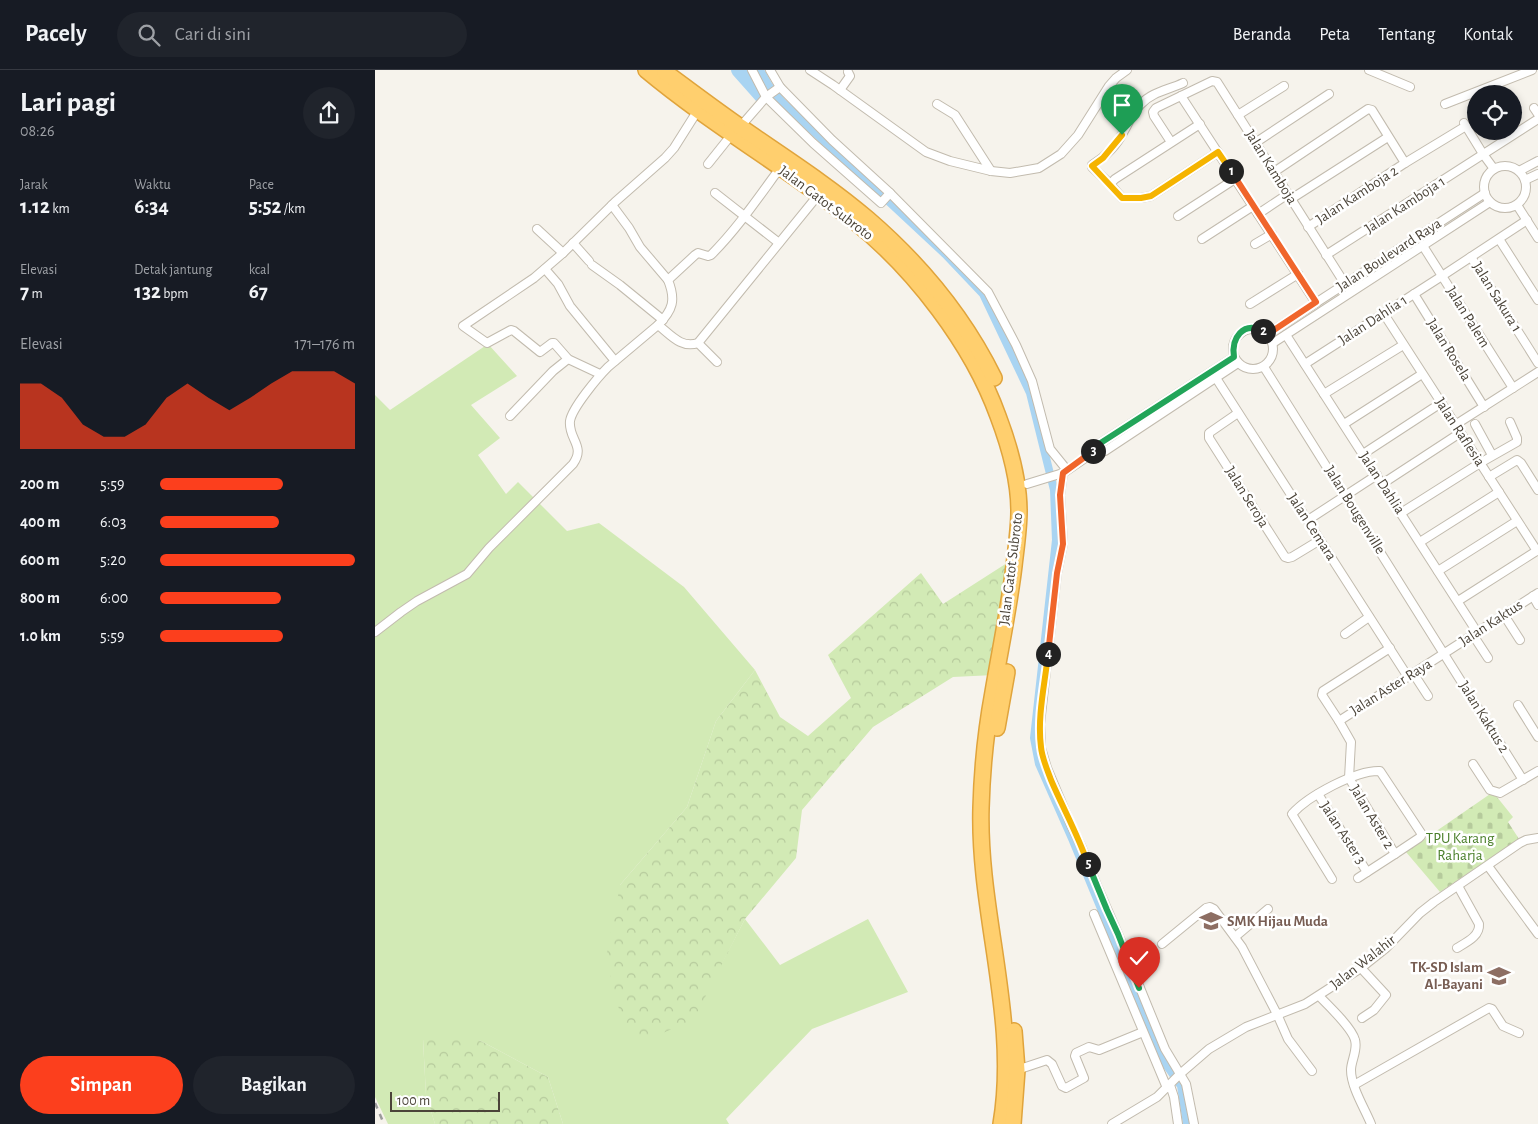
<!DOCTYPE html>
<html lang="id">
<head>
<meta charset="utf-8">
<style>
	:root { --surface:#171b24; --page:#20242c; --text:#f1f3f6; --muted:#9ea1a6; --line:#363941; --accent:#fc3f1d }
	body { margin:0; font-family:"Alegreya Sans",sans-serif; background:var(--page); color:var(--text); height:100vh; display:flex; flex-direction:column; font-size:19px; white-space:nowrap }
	* { box-sizing:border-box; margin:0 }
	p { font-size:16px; color:var(--muted) }
	.icon { flex:none; width:28px; height:28px; fill:none; stroke:currentColor; stroke-width:2; stroke-linecap:round; stroke-linejoin:round }
	.map { position:relative; flex:1; overflow:hidden }
	.panel { display:flex; flex-direction:column; background:var(--surface); width:375px }
	.panel>* { flex:none }
	.buttons { position:absolute; left:1092px; top:15px; display:grid; gap:10px }
	.buttons a { display:grid; place-items:center; width:55px; height:55px; border-radius:50%; background:var(--surface); box-shadow:0 2px 8px #0003; font-size:25px }
	.scale { position:absolute; left:15px; bottom:12px; width:110px; box-sizing:border-box; padding-left:5px; border:2px solid #4b4439; border-top:0; font-size:14px; line-height:18px; white-space:nowrap; color:#4b4439; -webkit-text-stroke:4px #fff; paint-order:stroke }
	.pin { position:absolute; display:grid; place-items:center; width:42px; height:42px; color:#fff; margin:-51px -21px; border-radius:50% 50% 50% 0; rotate:-45deg; box-shadow:0 0 5px #0007 }
	.pin .icon { rotate:45deg }
	.km { position:absolute; width:25px; height:25px; margin:-12px; border-radius:50%; background:#222; color:#fff; font-size:14px; line-height:25px; text-align:center }
	.round { display:grid; place-items:center; flex:none; width:52px; height:52px; border-radius:26px; background:var(--page) }
	.head { display:flex; align-items:center; justify-content:space-between; height:85px; padding:0 20px }
	h1 { font-size:28px; font-weight:700; line-height:38px }
	.metrics { display:grid; grid-template-columns:repeat(3,1fr); gap:8px; height:85px; padding:5px 20px }
	.metrics div { display:grid; align-content:center }
	.metrics b { font-size:21px; font-weight:700 }
	.metrics small { font-size:14px; font-weight:400 }
	.metrics p { font-size:14px }
	.chart { height:140px; padding:10px 20px }
	.chart p { display:flex; justify-content:space-between }
	.chart svg { width:100%; height:90px; margin-top:5px; fill:var(--accent); opacity:.7 }
	.primary-button { display:flex; gap:10px; margin-top:auto; padding:10px 20px }
	.primary-button a { flex:1; height:58px; border-radius:30px; background:var(--accent); color:#fff; font-size:20px; font-weight:700; line-height:58px; text-align:center }
	.primary-button a+a { background:var(--page); color:var(--text) }
	ul { padding:0 20px; list-style:none; font-size:16px }
	li { display:grid; grid-template-columns:80px 60px 1fr; align-items:center; height:38px }
	li i { height:12px; border-radius:6px; background:var(--accent) }
	header { display:flex; align-items:center; gap:30px; box-sizing:border-box; height:70px; padding:0 25px; background:var(--surface); border-bottom:1px solid var(--line) }
	header strong { font-size:24px }
	nav { display:flex; gap:28px; margin-inline-start:auto; font-size:18px }
	.search { width:350px; height:45px; background:var(--page); display:flex; align-items:center; gap:12px; box-sizing:border-box; padding:0 18px; border-radius:28px; color:var(--muted); font-size:19px }
	main { display:flex; flex:1; min-height:0 }
	.map>svg:first-child { display:block }
</style>
</head>
<body>
<header>
<strong>Pacely</strong>
<div class="search"><svg class="icon" aria-label="search" viewBox="0 0 24 24"><circle cx="10" cy="10" r="6"/><path d="M15 15l6 6"/></svg>Cari di sini</div>
<nav><a>Beranda</a><a>Peta</a><a>Tentang</a><a>Kontak</a></nav>
</header>
<main>
<section class="panel">
<div class="head"><div><h1>Lari pagi</h1><p>08:26</p></div><a class="round"><svg class="icon" aria-label="share" viewBox="0 0 24 24"><path d="M12 15V3M7 8l5-5 5 5M5 13v7h14v-7"/></svg></a></div>
<div class="metrics">
<div><p>Jarak</p><b>1.12<small> km</small></b></div>
<div><p>Waktu</p><b>6:34</b></div>
<div><p>Pace</p><b>5:52<small> /km</small></b></div>
</div>
<div class="metrics">
<div><p>Elevasi</p><b>7<small> m</small></b></div>
<div><p>Detak jantung</p><b>132<small> bpm</small></b></div>
<div><p>kcal</p><b>67</b></div>
</div>
<div class="chart"><p><span>Elevasi</span>171–176 m</p>
<svg viewBox="0 0 160 44" preserveAspectRatio="none"><path d="M0 44V12L10 12L20 19L30 32L40 38L50 38L60 32L70 19L80 12L90 19L100 25L110 19L120 12L130 6L140 6L150 6L160 12V44z"/></svg>
</div>
<ul>
<li><b>200 m</b>5:59<i style="width:63%"></i></li>
<li><b>400 m</b>6:03<i style="width:61%"></i></li>
<li><b>600 m</b>5:20<i style="width:100%"></i></li>
<li><b>800 m</b>6:00<i style="width:62%"></i></li>
<li><b>1.0 km</b>5:59<i style="width:63%"></i></li>
</ul>
<div class="primary-button"><a>Simpan</a><a>Bagikan</a></div>
</section>
<div class="map">
<svg width="1163" height="1054" viewBox="0 0 1163 1054">
	<defs>
		<pattern id="forest-crowns" width="20" height="18" patternUnits="userSpaceOnUse" patternTransform="scale(1.25)"><rect width="20" height="18" fill="#d2eab5"/><path d="M2 6a3 3 0 1 1 6 0M12 15a3 3 0 1 1 6 0" fill="none" stroke="#b6ca9c"/></pattern>
		<pattern id="cemetery-stones" width="16" height="16" patternUnits="userSpaceOnUse" patternTransform="scale(1.25)"><rect width="16" height="16" fill="#d2eab5"/><path d="M2 7V4a2 2 0 0 1 4 0v3zM10 15v-3a2 2 0 0 1 4 0v3z" fill="#b6ca9c"/></pattern>
	</defs>
	<rect width="100%" height="100%" fill="#f6f3ec"/>
	<path fill="#d2eab5" d="M113 274 142 306 96 335 125 368 103 385 131 424 143 412 192 461 224 453 309 517 380 600 341 651 312 737 245 815 347 893 370 849 405 895 493 849 533 922 437 959 351 1049 354 1054H188L173 1007 104 970H48L51 1025 60 1054H13L0 1027V325L15 340Z"/>
	<g fill="url(#forest-crowns)">
		<path d="M632 493 619 605 578 607 498 657 427 740 421 788 370 849 319 949 266 973 248 955 231 888 245 815 312 737 341 651 380 600 405 647 433 666 476 628 453 585 546 503 568 534Z"/>
		<path d="M48 969 104 970 173 1007 188 1054H60L51 1025Z"/>
	</g>
	<path fill="url(#cemetery-stones)" d="M1118 722 1138 747 1133 752 1144 769 1065 822 1031 782Z"/>
	<g fill="none" stroke-linecap="round" stroke-linejoin="round">
		<path stroke="#a9d4f2" stroke-width="8" d="M385 0 394 16 407 32 570 184 608 224 655 323 679 420 681 470 659 668 664 694 698 771 779 967 792 996 806 1016 812 1054"/>
		<path stroke="#a9d4f2" stroke-width="14" d="M363 0 387 27"/>
		<defs>
			<g id="street">
				<path d="M377 0 391 27 438 73 506 133 515 123"/>
				<path d="M395 0 405 17 457 70 515 123 613 222 641 275 657 311 675 379 692 400"/>
				<path d="M435 0 458 15 551 82 575 91 616 101 635 103 664 98 686 84 703 65 734 16 741 8 752 0"/>
				<path d="M994 0 1035 17"/>
				<path d="M465 20 475 6 473 2"/>
				<path d="M806 26 941 233"/>
				<path d="M562 34 580 45 616 101"/>
				<path d="M1070 34 1157 0"/>
				<path d="M1159 38 1163 44"/>
				<path d="M863 45 909 16"/>
				<path d="M1089 53 1108 84 1119 99"/>
				<path d="M825 54 740 109 735 114 747 128H766L776 126 843 82"/>
				<path d="M365 57 391 27 405 17"/>
				<path d="M796 72 779 46 778 42 781 38 837 11 842 12 970 214"/>
				<path d="M880 73 954 24"/>
				<path d="M333 94 357 64"/>
				<circle cx="1130" cy="117" r="21"/>
				<path d="M1144 101 1163 91"/>
				<path d="M899 102 993 39 997 40 1030 93"/>
				<path d="M1150 110 1163 104"/>
				<path d="M735 114 717 97V95C730 87 742 75 749 61 755 51 757 42 766 34 777 22 793 20 808 13"/>
				<path d="M340 123 404 173"/>
				<path d="M916 129 1013 67"/>
				<path d="M237 135 254 158 265 177 293 210"/>
				<path d="M1142 135 1163 168"/>
				<path d="M883 144 913 124"/>
				<path d="M803 146 860 109"/>
				<path d="M933 157 1030 93 1091 56"/>
				<path d="M162 159 188 183"/>
				<path d="M827 169 878 136"/>
				<path d="M1124 169 1163 230"/>
				<path d="M198 173 214 191"/>
				<path d="M880 174 897 164"/>
				<path d="M1048 176 1138 318"/>
				<path d="M951 185 1163 49"/>
				<path d="M1096 187 1163 293"/>
				<path d="M217 195 245 215 288 250"/>
				<path d="M170 199 183 214 195 236 240 291"/>
				<path d="M1039 224 1109 337"/>
				<path d="M875 234 923 204"/>
				<path d="M1009 244 1162 481"/>
				<path d="M283 255C298 240 301 230 293 210L320 185 323 183 333 186 336 185C362 159 383 128 405 98"/>
				<circle cx="878" cy="279" r="20"/>
				<path d="M893 264 1110 123"/>
				<path d="M911 265 1102 562"/>
				<path d="M323 273 342 292"/>
				<path d="M898 273 1115 132"/>
				<path d="M930 294 1067 206 1152 150"/>
				<path d="M889 297 1148 710"/>
				<path d="M225 304 193 289 179 273H177L165 282 139 261 136 260 112 273 88 256 159 208 188 183 240 132 290 88 299 78 323 40"/>
				<path d="M841 308 1033 607"/>
				<path d="M949 324 1025 277"/>
				<path d="M863 343 834 363V368L910 487 913 488 917 487 945 470"/>
				<path d="M135 346 178 301 193 289"/>
				<path d="M969 354 1044 306"/>
				<path d="M1100 354 1117 385"/>
				<path d="M1080 355 1163 302"/>
				<path d="M716 384 730 381 863 293"/>
				<path d="M988 384 1063 335"/>
				<path d="M688 403 685 425 688 474 682 503 665 654 666 678 672 698 696 755 707 778 723 818 743 864 790 979 811 1014 819 1054"/>
				<path d="M1114 407 1142 390 1146 393 1163 420"/>
				<path d="M652 414 688 403 716 384 724 374 859 287"/>
				<path d="M1007 414 1085 363"/>
				<path d="M1026 443 1105 393 1142 372V368L1135 352"/>
				<path d="M933 450 1002 405"/>
				<path d="M1045 472 1124 422"/>
				<path d="M1063 501 1142 451"/>
				<path d="M1158 526 1163 535"/>
				<path d="M1083 531 1163 480"/>
				<path d="M1129 545 1145 570"/>
				<path d="M0 562 26 542 42 531 92 504 114 478 198 394C211 376 193 369 195 351 197 338 223 307 233 297L283 255C295 264 306 279 323 273L444 124"/>
				<path d="M970 564 994 547"/>
				<path d="M1098 565 1113 588"/>
				<path d="M1038 603 1053 626"/>
				<path d="M1143 635 1163 667"/>
				<path d="M964 651 947 625 948 621 1015 578"/>
				<path d="M1098 694 1115 720 1125 723 1163 701"/>
				<path d="M974 708 976 672 964 651 1163 523"/>
				<path d="M974 708 1020 784 983 808"/>
				<path d="M943 724 992 802"/>
				<path d="M1113 796 1163 864"/>
				<path d="M957 809 917 744C933 726 981 700 1005 701L1046 763V766L1044 768 1020 784"/>
				<path d="M719 844 792 1018"/>
				<path d="M860 867 893 839"/>
				<path d="M787 874 831 838 835 837 839 839 867 877 902 944 913 969 937 1001"/>
				<path d="M1082 878C1092 872 1105 866 1104 854L1083 816"/>
				<path d="M986 898 1011 925 999 940 987 948"/>
				<path d="M944 926C954 936 977 958 980 970 983 980 976 991 976 1000 976 1017 990 1039 996 1054"/>
				<path d="M642 1000 672 990 677 994 687 1016 691 1018 709 1008 700 986 701 983 714 977 724 980 768 962"/>
				<path d="M795 1015 799 1027 803 1054"/>
				<path d="M979 1015 1114 938 1117 939 1128 956 1144 963"/>
				<path d="M737 1054 782 1027 805 1004 834 979 871 957 930 934 986 898 1011 878 1045 843 1059 832 1145 773 1151 770 1163 768"/>
			</g>
			<g id="highway">
				<path d="M271 0C337 55 412 98 479 151 539 199 597 274 623 346 634 375 644 409 644 441 644 459 641 478 639 496 634 538 625 580 618 622 611 660 607 699 606 738 603 844 644 948 626 1054"/>
				<path d="M290 2C316 21 341 40 367 58 409 87 453 115 493 149 544 193 589 247 619 308"/>
				<path d="M622 658 632 602"/>
				<path d="M638 1054 642 1000 639 961"/>
			</g>
		</defs>
		<use href="#street" stroke="#c2bbae" stroke-width="10"/>
		<use href="#highway" stroke="#e0a43c" stroke-width="18"/>
		<use href="#street" stroke="#fff" stroke-width="8"/>
		<use href="#highway" stroke="#ffcf6e" stroke-width="15"/>
		<path stroke="#9a9a9a" stroke-width="2.5" stroke-dasharray="6 6" stroke-linecap="butt" d="M0 1033 9 1054"/>
	</g>
	<g fill="none" stroke-linecap="round" stroke-linejoin="round">
		<defs>
			<path id="split-1" d="M747 65 728 88 717 96 747 128H766L776 126 843 82 856 101"/>
			<path id="split-2" d="M856 101 941 232 893 264 888 261"/>
			<path id="split-3" d="M718 381 724 374 859 287C856 268 868 251 888 261"/>
			<path id="split-4" d="M673 584 682 503 688 474 685 425 688 403 718 381"/>
			<path id="split-5" d="M673 584C670 614 662 646 666 677 667 688 672 699 676 710 688 738 703 765 713 794"/>
			<path id="split-6" d="M713 794 732 840 743 864 764 918"/>
		</defs>
		<use href="#split-1" stroke="#fff" stroke-width="10"/>
		<use href="#split-2" stroke="#fff" stroke-width="10"/>
		<use href="#split-3" stroke="#fff" stroke-width="10"/>
		<use href="#split-4" stroke="#fff" stroke-width="10"/>
		<use href="#split-5" stroke="#fff" stroke-width="10"/>
		<use href="#split-6" stroke="#fff" stroke-width="10"/>
		<use href="#split-1" stroke="#f5b400" stroke-width="6"/>
		<use href="#split-2" stroke="#f0652b" stroke-width="6"/>
		<use href="#split-3" stroke="#22a559" stroke-width="6"/>
		<use href="#split-4" stroke="#f0652b" stroke-width="6"/>
		<use href="#split-5" stroke="#f5b400" stroke-width="6"/>
		<use href="#split-6" stroke="#22a559" stroke-width="6"/>
	</g>
	<defs>
		<symbol id="school-bare" viewBox="-9 -9 18 18"><path d="M0-5L7-2L0 1L-7-2ZM-4 1L0 2.5L4 1V4Q0 6-4 4Z" fill="#8d6e63" stroke="#fff" stroke-width="2.5" paint-order="stroke"/></symbol>
	</defs>
	<g fill-rule="evenodd">
		<use href="#school-bare" x="820" y="835" width="32" height="32"/>
		<use href="#school-bare" x="1108" y="890" width="32" height="32"/>
	</g>
	<g text-anchor="middle" dominant-baseline="central" stroke-width="5" stroke-linejoin="round" paint-order="stroke">
		<g font-size="15" fill="#4b4439" stroke="#fff">
			<text transform="translate(896 97) rotate(58)">Jalan Kamboja</text>
			<text transform="translate(982 125) rotate(-33)">Jalan Kamboja 2</text>
			<text transform="translate(451 133) rotate(37)">Jalan Gatot Subroto</text>
			<text transform="translate(1030 135) rotate(-33)">Jalan Kamboja 1</text>
			<text transform="translate(1014 185) rotate(-33)">Jalan Boulevard Raya</text>
			<text transform="translate(1122 227) rotate(58)">Jalan Sakura 1</text>
			<text transform="translate(1093 247) rotate(58)">Jalan Palem</text>
			<text transform="translate(998 250) rotate(-33)">Jalan Dahlia 1</text>
			<text transform="translate(1074 280) rotate(58)">Jalan Rosela</text>
			<text transform="translate(1085 362) rotate(57)">Jalan Raflesia</text>
			<text transform="translate(1007 413) rotate(57)">Jalan Dahlia</text>
			<text transform="translate(872 427) rotate(58)">Jalan Seroja</text>
			<text transform="translate(980 440) rotate(58)">Jalan Bougenville</text>
			<text transform="translate(937 457) rotate(57)">Jalan Cemara</text>
			<text transform="translate(636 499) rotate(-83)">Jalan Gatot Subroto</text>
			<text transform="translate(1116 553) rotate(-33)">Jalan Kaktus</text>
			<text transform="translate(1016 617) rotate(-32)">Jalan Aster Raya</text>
			<text transform="translate(1109 647) rotate(58)">Jalan Kaktus 2</text>
			<text transform="translate(997 747) rotate(59)">Jalan Aster 2</text>
			<text transform="translate(968 763) rotate(57)">Jalan Aster 3</text>
			<text transform="translate(988 892) rotate(-38)">Jalan Walahir</text>
		</g>
		<g font-size="15" fill="#4a7f2a" stroke="#fff">
			<text x="1085" y="768">TPU Karang<tspan x="1085" dy="17">Raharja</tspan></text>
		</g>
		<g font-size="15" font-weight="bold" fill="#785e54" stroke="#fff" text-anchor="start">
			<text x="852" y="851">SMK Hijau Muda</text>
			<text x="1108" y="897" text-anchor="end">TK-SD Islam<tspan x="1108" dy="17">Al-Bayani</tspan></text>
		</g>
	</g>
</svg>
<div class="buttons">
<a><svg class="icon" aria-label="locate" viewBox="0 0 24 24"><circle cx="12" cy="12" r="6"/><path d="M12 2v4M12 18v4M2 12h4M18 12h4"/></svg></a>
</div>
<div class="scale">100 m</div>
<div class="pin" style="left:747px;top:65px;background:#1e9e55"><svg class="icon" aria-label="arrive" viewBox="0 0 24 24"><path d="M6 21V4h12l-3 4 3 4H6"/></svg></div>
<div class="pin" style="left:764px;top:918px;background:#d93025"><svg class="icon" aria-label="check" viewBox="0 0 24 24"><path d="M5 12l5 5 9-10"/></svg></div>
<b class="km" style="left:856px;top:101px">1</b>
<b class="km" style="left:888px;top:261px">2</b>
<b class="km" style="left:718px;top:381px">3</b>
<b class="km" style="left:673px;top:584px">4</b>
<b class="km" style="left:713px;top:794px">5</b>
</div>
</main>
</body>
</html>
